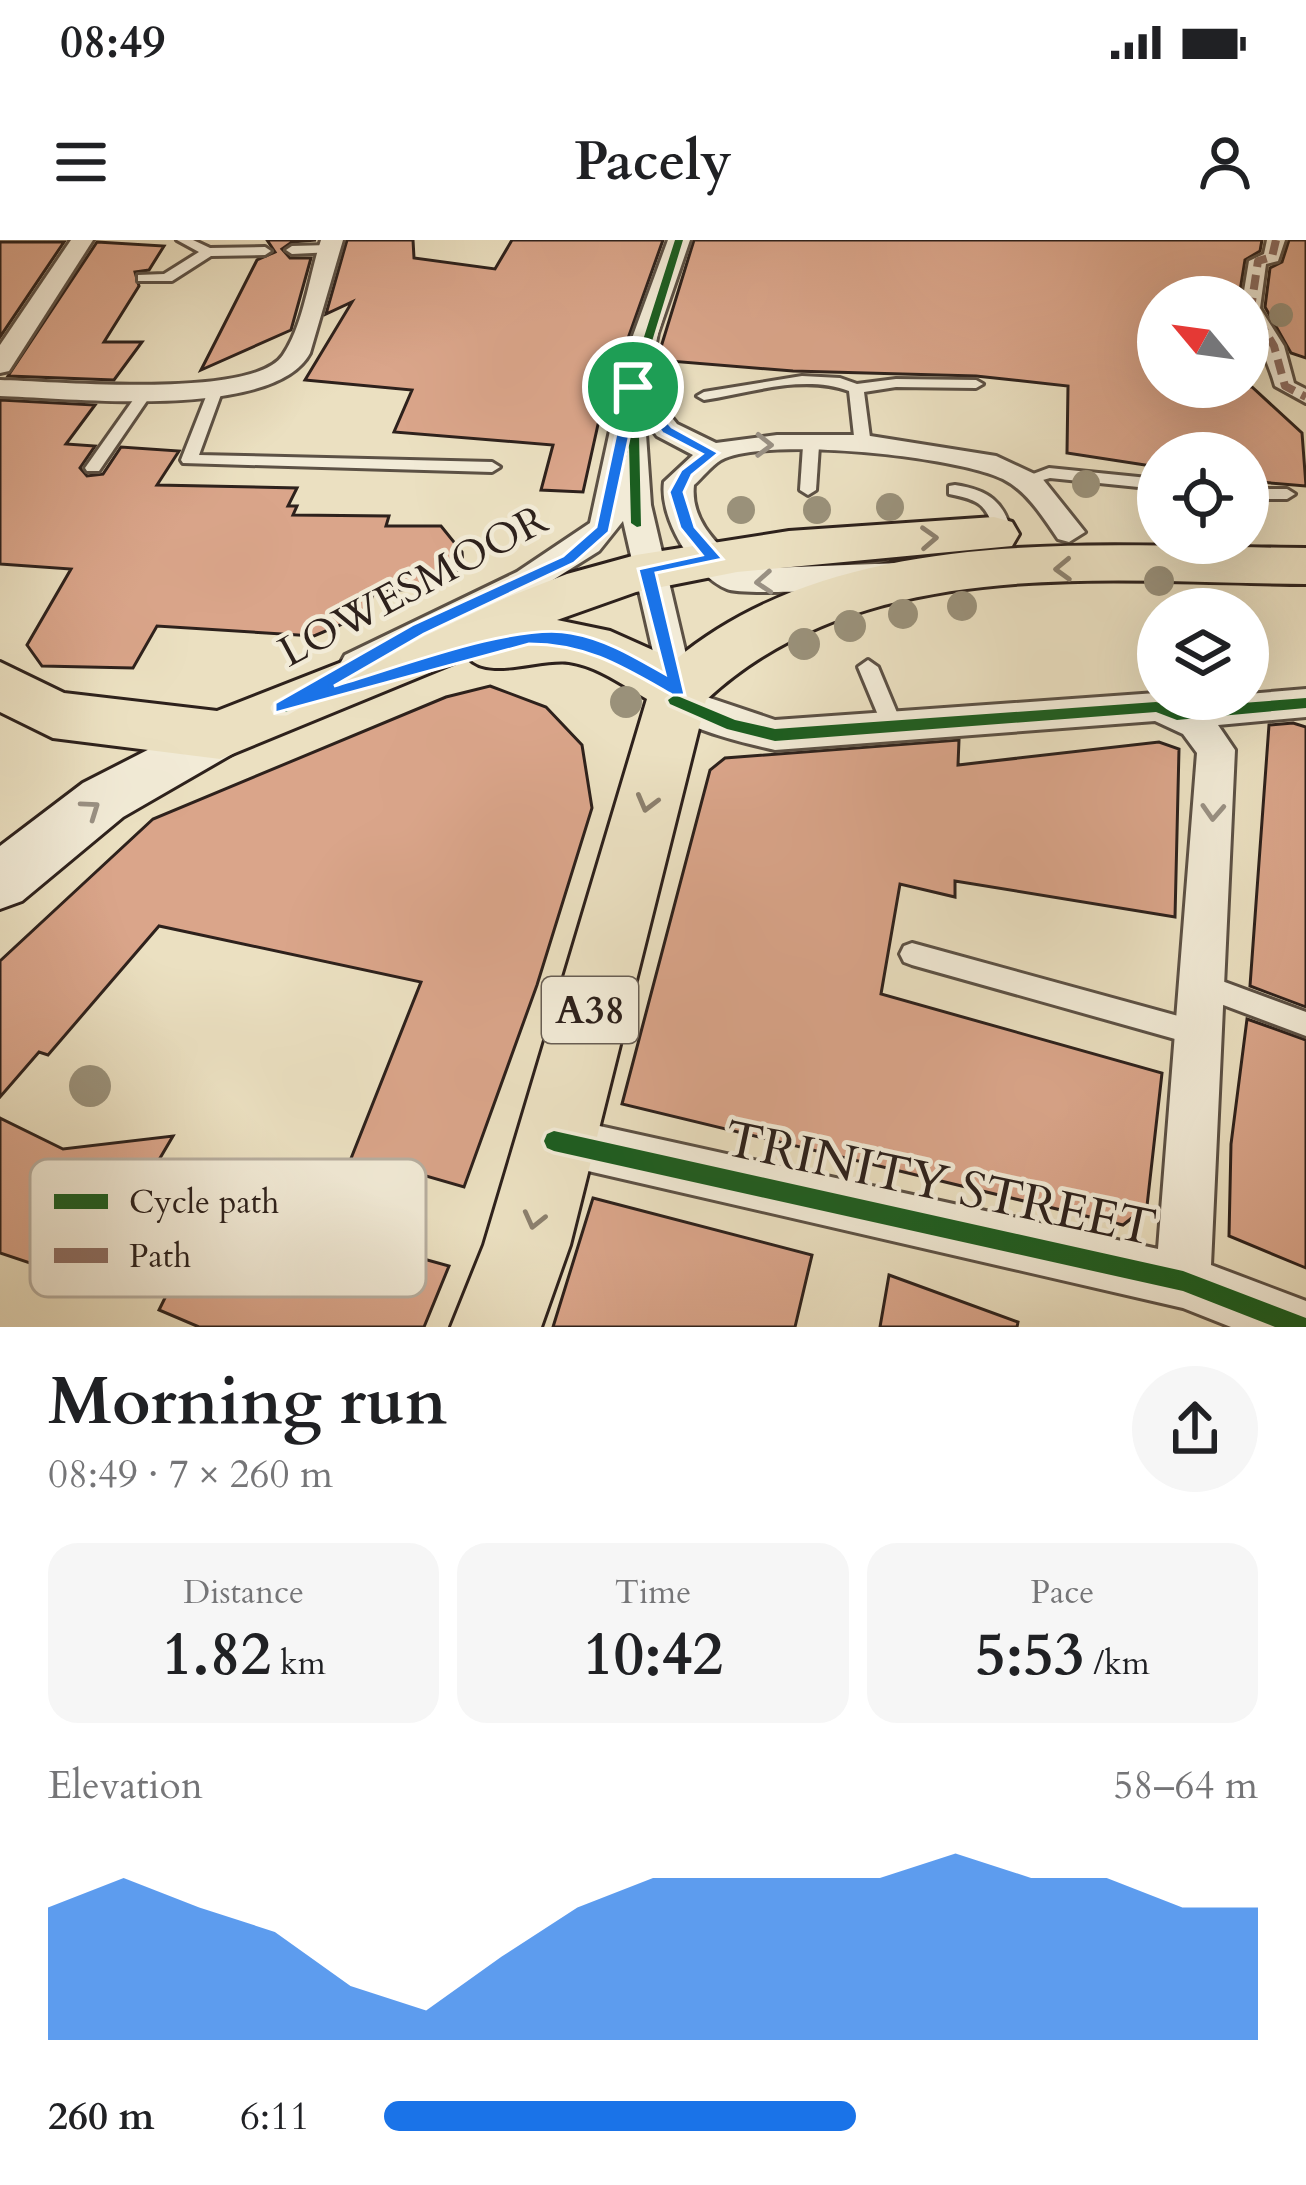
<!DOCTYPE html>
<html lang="en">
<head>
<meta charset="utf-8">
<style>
	:root { --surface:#fff; --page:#f6f6f6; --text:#202124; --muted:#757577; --accent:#1a73e8 }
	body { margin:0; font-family:Cardo,serif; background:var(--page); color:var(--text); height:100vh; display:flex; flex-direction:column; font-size:45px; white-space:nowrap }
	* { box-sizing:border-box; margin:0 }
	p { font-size:39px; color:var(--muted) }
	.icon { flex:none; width:66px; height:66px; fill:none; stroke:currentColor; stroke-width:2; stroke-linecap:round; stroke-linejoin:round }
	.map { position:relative; height:1087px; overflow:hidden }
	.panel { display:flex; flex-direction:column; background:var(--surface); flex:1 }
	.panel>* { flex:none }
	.needle { width:78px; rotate:299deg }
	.buttons { position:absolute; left:1137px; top:36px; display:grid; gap:24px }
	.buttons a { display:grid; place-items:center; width:132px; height:132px; border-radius:50%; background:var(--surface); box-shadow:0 12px 48px #0002; font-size:60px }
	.pin { position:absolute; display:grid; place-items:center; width:102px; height:102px; color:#fff; margin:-51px; border:6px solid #fff; border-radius:50%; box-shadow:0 3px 12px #0007 }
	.round { display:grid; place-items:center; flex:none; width:126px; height:126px; border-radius:63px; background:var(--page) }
	.headline { display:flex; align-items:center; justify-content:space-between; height:204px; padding:0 48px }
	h1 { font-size:66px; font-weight:800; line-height:90px }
	.stats { display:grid; grid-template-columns:repeat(3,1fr); gap:18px; height:204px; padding:12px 48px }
	.stats div { display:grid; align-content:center; border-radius:30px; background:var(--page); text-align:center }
	.stats b { font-size:60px; font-weight:800 }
	.stats small { font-size:33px; font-weight:400 }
	.stats p { font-size:33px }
	.chart { height:336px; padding:24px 48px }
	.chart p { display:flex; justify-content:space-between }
	.chart svg { width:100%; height:216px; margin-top:12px; fill:var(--accent); opacity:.7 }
	ul { padding:0 48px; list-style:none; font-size:39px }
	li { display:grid; grid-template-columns:192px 144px 1fr; align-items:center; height:90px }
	li i { height:30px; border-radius:15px; background:var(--accent) }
	.status { display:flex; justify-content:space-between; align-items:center; height:84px; padding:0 60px; background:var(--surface); direction:ltr }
	.status svg { height:33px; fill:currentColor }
	header { display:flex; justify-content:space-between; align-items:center; height:156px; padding:0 48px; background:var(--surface); font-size:54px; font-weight:800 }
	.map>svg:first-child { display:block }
</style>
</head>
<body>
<div class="status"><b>08:49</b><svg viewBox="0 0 49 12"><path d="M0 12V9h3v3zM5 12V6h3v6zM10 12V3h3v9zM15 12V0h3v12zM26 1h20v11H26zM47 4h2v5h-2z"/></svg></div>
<header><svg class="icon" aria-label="menu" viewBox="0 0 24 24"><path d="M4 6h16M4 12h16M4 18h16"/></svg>Pacely<svg class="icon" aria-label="person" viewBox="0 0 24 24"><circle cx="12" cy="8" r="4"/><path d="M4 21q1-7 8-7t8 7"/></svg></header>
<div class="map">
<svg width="1306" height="1087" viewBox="0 0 1306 1087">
	<rect width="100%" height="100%" fill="#ebe0c1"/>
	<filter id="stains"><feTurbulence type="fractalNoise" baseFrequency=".00167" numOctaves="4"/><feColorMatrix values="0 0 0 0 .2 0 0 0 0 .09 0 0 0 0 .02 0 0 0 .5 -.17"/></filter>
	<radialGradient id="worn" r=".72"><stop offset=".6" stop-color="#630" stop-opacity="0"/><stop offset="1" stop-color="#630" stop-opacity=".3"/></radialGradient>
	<g fill="#daa58a" stroke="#2d211c" stroke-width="3">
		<path d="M267 0H316L292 2 282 9 290 18H311L291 90 201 130 257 20 275 12Z"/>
		<path d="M347 0H413L414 18 495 29 512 0H663L621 118 613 117 583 252 541 250 553 205 394 192 412 150 305 140 352 62 326 74Z"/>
		<path d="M694 0H1262L1260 11 1245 20 1239 57H1158V147H1252L1302 193 1306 246 1248 241V213H1158V227L1067 213 1068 146 976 136 793 131 657 120Z"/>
		<path d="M1289 0H1306V118L1291 113 1265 67 1270 28 1282 22Z"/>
		<path d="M0 2H64L0 97Z"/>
		<path d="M97 2 164 6 149 30 135 32 139 46 104 102H142L114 140 8 136Z"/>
		<path d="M0 160 95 165 66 204 95 206 80 228 87 236 103 234 121 207 179 211 157 245 297 248 288 266H297L293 275 389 276 386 286H441L462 312 463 326 436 347 374 352 366 374 314 396 157 386 133 428 42 426 27 405 71 329 0 324Z"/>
		<path d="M490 446 546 467 582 505 592 568 537 745 464 947 409 931 384 1008 449 1026 424 1087H199L159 1070 213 960 323 989 421 742 159 686 48 815 39 812 0 857V721L153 579 446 457Z"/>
		<path d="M1293 483 1306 487V767L1250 746 1269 485Z"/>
		<path d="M959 500 958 525 1159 502 1179 509 1175 677 955 641V657L900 644 881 754 1162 833 1147 966 1123 985 622 864 710 530 725 518Z"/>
		<path d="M1247 779 1306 800V1028L1229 996 1231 904Z"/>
		<path d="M0 878 63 909 173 896 87 1042 0 1013Z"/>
		<path d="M593 958 812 1015 795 1087H553Z"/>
		<path d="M889 1035 1018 1082 1017 1087H880Z"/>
	</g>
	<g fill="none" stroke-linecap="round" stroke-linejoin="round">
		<defs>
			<g id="service">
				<path d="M177 0H193L210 8 265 7 271 11 265 15 211 16 172 41H138V35L164 34 199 12Z"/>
				<path d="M329 5 335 9 333 12 292 14 286 10 292 6Z"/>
				<path d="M802 136 840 138 857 144 896 139 976 140 983 144 976 148 896 147 864 152 871 205 863 210 855 205 849 151C803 134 750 153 704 160L697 156 704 152Z"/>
				<path d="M216 145 223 149 199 215 492 222 500 227 492 232 183 223 181 220 209 149Z"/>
				<path d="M143 146 155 149 99 231H87L85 228Z"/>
				<path d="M811 201 819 206 816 250 808 255 800 250 803 206Z"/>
				<path d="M1049 228 1158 239V249L1050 238 1025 245 1017 240Z"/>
				<path d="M955 245C988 250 1004 261 1012 294L1010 298H998C985 266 985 261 949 254V246Z"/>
				<path d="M1248 249H1287L1295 254 1287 259H1248Z"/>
				<path d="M868 420 878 427 903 487 900 493 893 495 883 487 858 427Z"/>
				<path d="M912 703 1200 782 1209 785 1213 794 1209 803 1200 806 912 725 904 722 900 714 904 706Z"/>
				<path d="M1203 734 1306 772V796L1194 754 1191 746 1194 738Z"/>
			</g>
			<path id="pedestrian" d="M1267 0H1285L1278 21 1266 24 1260 68 1284 106 1294 143 1306 149V163L1275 146C1267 116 1248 87 1248 57H1243L1249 21 1264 14Z"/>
			<g id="minor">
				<path d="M71 0H93L9 131 0 133V105Z"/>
				<path d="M321 0H343L310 113C274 181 69 158 0 156V140C53 141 253 160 283 115 304 84 309 36 321 0Z"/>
				<path d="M668 0H690L658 93 647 147 677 184 716 203 777 195H864L996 216 1041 237 1085 292 1069 302 1058 299C1043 277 1027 251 1003 239 957 216 765 196 721 220 711 226 702 238 694 245 690 282 719 305 743 329L901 323 917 334C912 343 915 342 903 345 882 349 742 356 727 349 693 335 659 278 664 242L693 215 657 196 645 180 651 265 695 453 775 480 1156 453 1158 459H1248V454L1306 449V477L1218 485 1235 510 1211 1025 1306 1061V1087H1231L1183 1068 536 919 529 901 536 883 554 876 1158 1009 1197 513 1183 494 1155 481 775 510C745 503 671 487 657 460L662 451 623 281 599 311 540 348 371 433H345L340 424 345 415 517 332 590 283 627 112Z"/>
			</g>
			<path id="secondary" d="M220 473 239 480 247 495 239 510 123 577 22 661 0 669V606L83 543Z"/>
			<path id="primary" d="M994 277 1012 282 1019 294 1012 306 737 332 636 352 557 380 610 391 675 420C843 280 1101 307 1306 308V344C1106 342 864 313 706 460L570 1005 541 1087H451L484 1005 647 459C623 445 597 426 569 422 539 418 488 441 468 417L220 519 53 498 0 472V422L64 453 217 471 567 334 636 315 789 291Z"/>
		</defs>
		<use href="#service" stroke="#5c5145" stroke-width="6"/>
		<use href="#pedestrian" stroke="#5c5145" stroke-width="6"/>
		<use href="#minor" stroke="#5c5145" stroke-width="6"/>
		<use href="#secondary" stroke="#2d211c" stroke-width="6"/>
		<use href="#primary" stroke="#2d211c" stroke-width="6"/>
		<use href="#service" fill="#f2ebd7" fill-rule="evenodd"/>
		<use href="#pedestrian" fill="#f2ebd7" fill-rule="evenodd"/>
		<use href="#minor" fill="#f2ebd7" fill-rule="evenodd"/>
		<use href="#secondary" fill="#f2ebd7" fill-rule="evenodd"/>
		<use href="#primary" fill="#ebe0c1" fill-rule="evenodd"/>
		<path stroke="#8d6e63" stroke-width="8" stroke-dasharray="15 8" stroke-linecap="butt" d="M1276 0 1272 17 1258 21 1251 68 1274 106 1285 146 1306 157"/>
		<defs>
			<g id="cycleway">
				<path d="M675 0H683L638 147 641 286 637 287 631 283 629 205 609 289 572 323 423 393 286 472H276L274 468 276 464 413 387 564 317 597 287 628 169V147Z"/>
				<path d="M675 455 735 480 775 489 1156 462 1177 468 1306 458V468L1177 480 1156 472 775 501 727 489 670 464 668 460Z"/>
				<path d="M554 891 1183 1031 1306 1078V1087H1275L1183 1051 554 911 547 908 544 901 547 894Z"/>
			</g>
		</defs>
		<use href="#cycleway" stroke="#f2ebd7" stroke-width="7"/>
		<use href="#cycleway" fill="#1b5e20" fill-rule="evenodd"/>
	</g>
	<g fill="#9a917a">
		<circle cx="1281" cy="75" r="12"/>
		<circle cx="1086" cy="244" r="14"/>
		<circle cx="890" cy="267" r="14"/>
		<circle cx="741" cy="270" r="14"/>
		<circle cx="817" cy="270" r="14"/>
		<circle cx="1159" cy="341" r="15"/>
		<circle cx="962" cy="366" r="15"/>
		<circle cx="903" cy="374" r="15"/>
		<circle cx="850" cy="386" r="16"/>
		<circle cx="804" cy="404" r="16"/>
		<circle cx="626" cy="462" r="16"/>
		<circle cx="90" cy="846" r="21"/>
	</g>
	<defs><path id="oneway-chevron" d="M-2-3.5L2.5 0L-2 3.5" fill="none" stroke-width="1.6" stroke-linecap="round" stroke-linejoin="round" transform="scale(3)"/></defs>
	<g stroke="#999083">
		<use href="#oneway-chevron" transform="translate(764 205) rotate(1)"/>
		<use href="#oneway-chevron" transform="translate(764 342) rotate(176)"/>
		<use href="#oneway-chevron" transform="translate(91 569) rotate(-35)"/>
		<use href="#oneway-chevron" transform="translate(1213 572) rotate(93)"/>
	</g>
	<g stroke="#8c806e">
		<use href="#oneway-chevron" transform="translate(929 298) rotate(-3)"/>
		<use href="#oneway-chevron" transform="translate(1063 329) rotate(178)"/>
		<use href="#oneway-chevron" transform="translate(647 563) rotate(105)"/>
		<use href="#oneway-chevron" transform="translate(534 980) rotate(104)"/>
	</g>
	<path fill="#1a73e8" stroke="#fff" stroke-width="3" fill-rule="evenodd" d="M633 143 672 187 719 213 692 235 684 252 695 287 723 319 656 333 685 455H672C623 427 587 404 529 404L275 473V463L412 385 563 316 596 287 626 147ZM637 161 662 193 702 214 681 230 669 252 680 288 702 315 638 329 665 434C635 417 606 399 571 393 514 382 394 429 334 446L424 394 574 323 609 292Z"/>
	<g text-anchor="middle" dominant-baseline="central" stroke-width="9" stroke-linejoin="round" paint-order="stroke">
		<rect fill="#f2ebd7" stroke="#685e54" stroke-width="3" x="542" y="737" width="96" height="66" rx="9"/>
		<g font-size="39" font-weight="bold" fill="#2d211c">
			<text x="590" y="770">A38</text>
		</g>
		<g font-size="42" fill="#2d211c" stroke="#f2ebd7">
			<text transform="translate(413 346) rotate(-28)">LOWESMOOR</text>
		</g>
		<g font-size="51" fill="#2d211c" stroke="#f2ebd7">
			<text transform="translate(940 944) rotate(12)">TRINITY STREET</text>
		</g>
	</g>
	<rect x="30" y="919" width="396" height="138" rx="18" fill="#f2ebd7" stroke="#b7ae9f" stroke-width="3"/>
	<rect x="54" y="954" width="54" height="15" fill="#1b5e20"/>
	<rect x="54" y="1008" width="54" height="15" fill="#8d6e63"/>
	<g font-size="33" fill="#2d211c">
		<text x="129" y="973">Cycle path</text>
		<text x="129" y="1027">Path</text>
	</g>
	<rect width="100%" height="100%" filter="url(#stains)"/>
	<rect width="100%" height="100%" fill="url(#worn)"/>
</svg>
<div class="buttons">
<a><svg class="needle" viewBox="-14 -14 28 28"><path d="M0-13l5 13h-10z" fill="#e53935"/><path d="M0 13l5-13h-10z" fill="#757577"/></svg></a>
<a><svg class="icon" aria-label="locate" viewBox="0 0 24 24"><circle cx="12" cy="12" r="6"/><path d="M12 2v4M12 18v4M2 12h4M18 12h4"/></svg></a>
<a><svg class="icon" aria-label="layers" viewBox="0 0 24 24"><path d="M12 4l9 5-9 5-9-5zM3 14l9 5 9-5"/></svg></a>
</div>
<div class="pin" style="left:633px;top:147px;background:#1e9e55"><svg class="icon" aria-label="arrive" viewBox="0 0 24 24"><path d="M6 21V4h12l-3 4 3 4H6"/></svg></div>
</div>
<section class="panel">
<div class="headline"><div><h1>Morning run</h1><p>08:49 · 7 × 260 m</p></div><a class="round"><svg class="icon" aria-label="share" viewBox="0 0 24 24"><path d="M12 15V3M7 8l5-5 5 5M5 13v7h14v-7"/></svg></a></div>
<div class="stats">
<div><p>Distance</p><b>1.82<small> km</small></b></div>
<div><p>Time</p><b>10:42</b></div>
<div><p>Pace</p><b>5:53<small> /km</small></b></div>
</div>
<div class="chart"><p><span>Elevation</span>58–64 m</p>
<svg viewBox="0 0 160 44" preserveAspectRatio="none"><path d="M0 44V17L10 11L20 17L30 22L40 33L50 38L60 27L70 17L80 11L90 11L100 11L110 11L120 6L130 11L140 11L150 17L160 17V44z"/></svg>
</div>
<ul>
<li><b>260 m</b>6:11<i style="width:54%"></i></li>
</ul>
</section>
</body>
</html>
